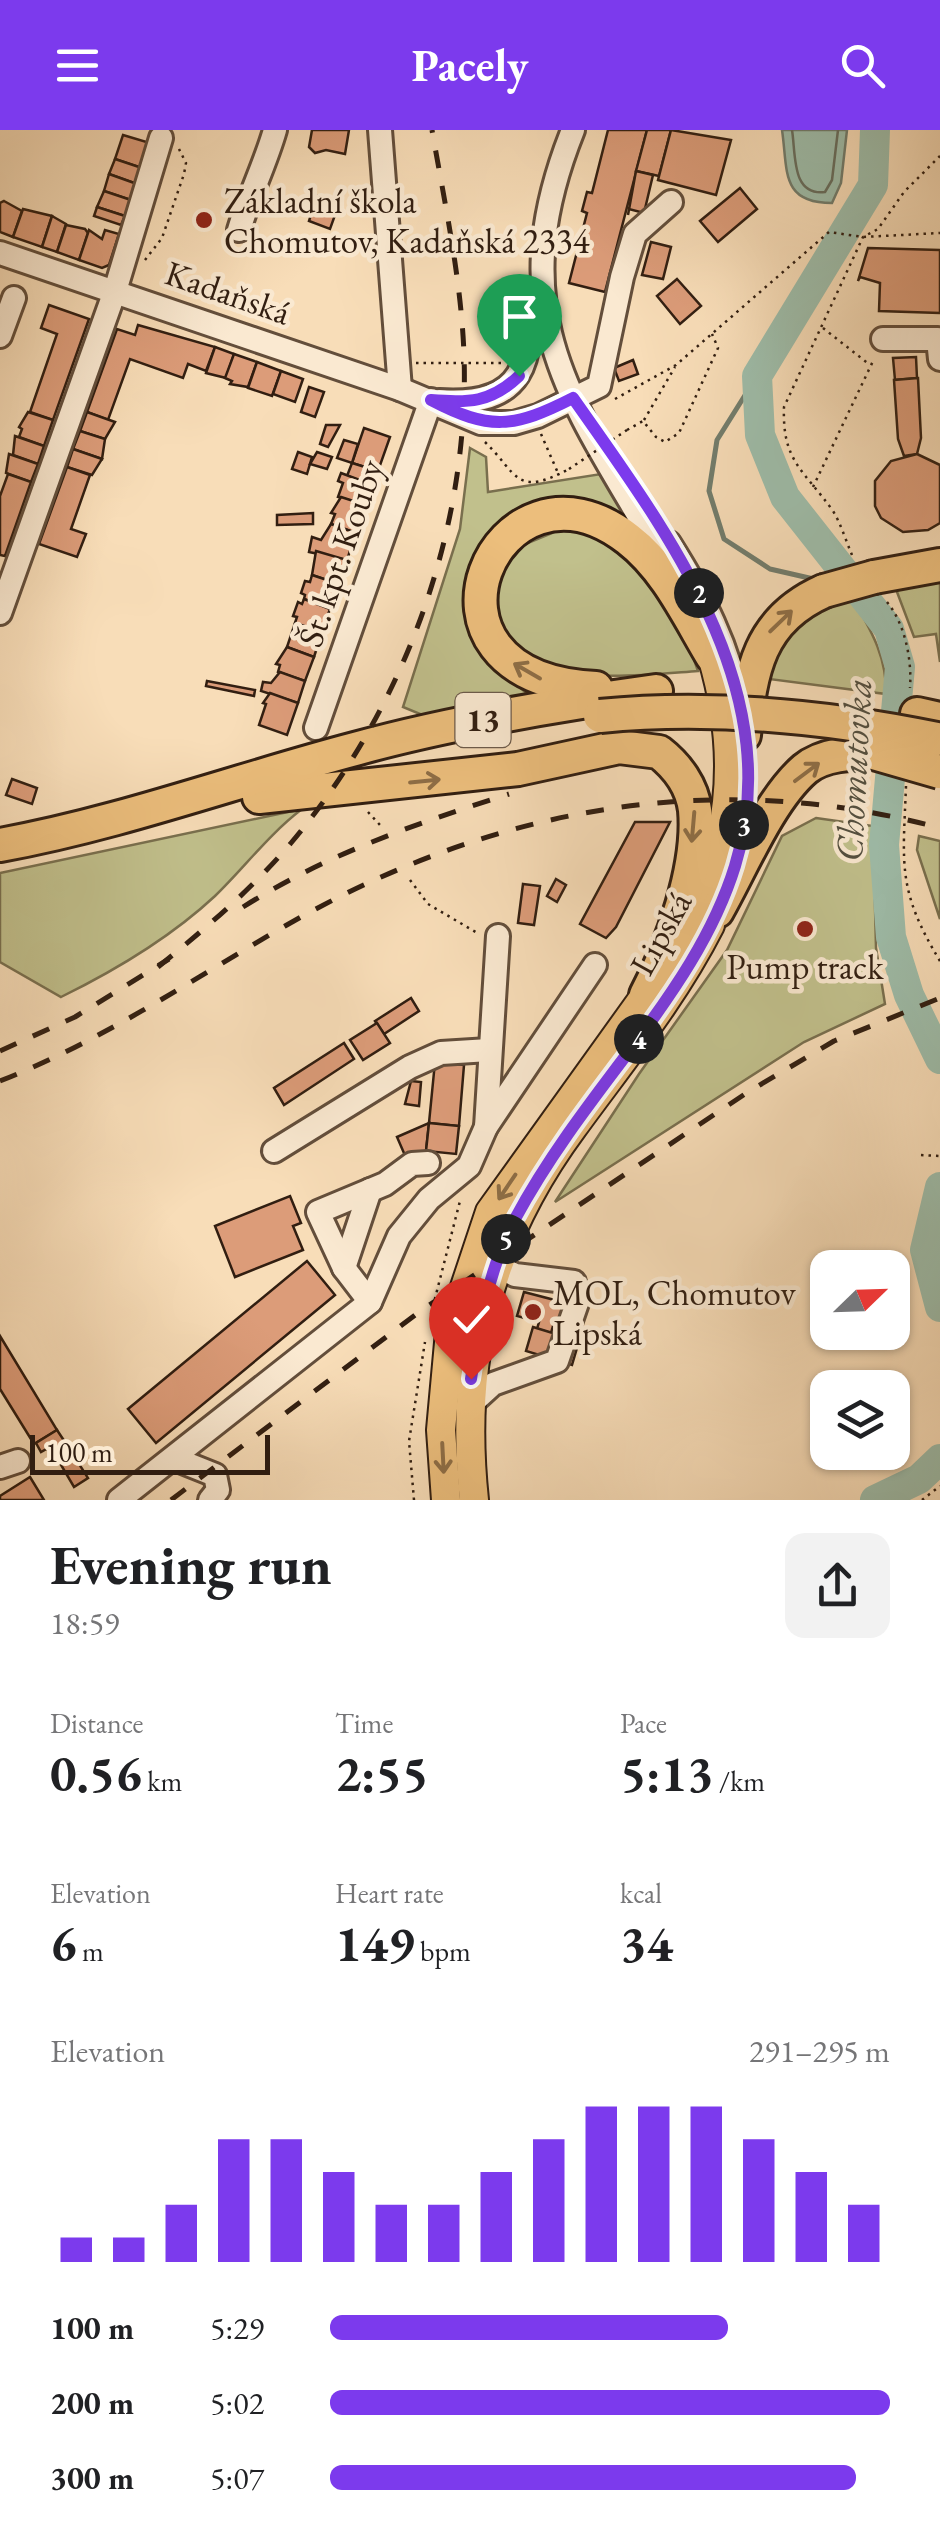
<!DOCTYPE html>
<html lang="en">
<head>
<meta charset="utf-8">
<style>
	:root { --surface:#fff; --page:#f2f2f2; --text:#202124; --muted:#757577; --accent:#7c3aed }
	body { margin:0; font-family:"EB Garamond",serif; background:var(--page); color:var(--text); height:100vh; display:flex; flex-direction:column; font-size:38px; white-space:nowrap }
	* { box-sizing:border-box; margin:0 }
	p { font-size:32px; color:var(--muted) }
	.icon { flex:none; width:55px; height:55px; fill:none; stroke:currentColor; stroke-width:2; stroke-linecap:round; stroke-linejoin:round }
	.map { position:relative; height:1370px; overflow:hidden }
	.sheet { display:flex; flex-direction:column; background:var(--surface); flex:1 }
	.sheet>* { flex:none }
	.needle { width:65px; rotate:67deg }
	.buttons { position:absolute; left:810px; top:1120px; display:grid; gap:20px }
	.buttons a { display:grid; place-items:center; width:100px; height:100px; border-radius:20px; background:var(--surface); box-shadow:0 2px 8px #0004; font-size:50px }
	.scale { position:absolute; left:30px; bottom:25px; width:240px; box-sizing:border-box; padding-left:10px; border:5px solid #311e11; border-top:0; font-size:28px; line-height:35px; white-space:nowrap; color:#311e11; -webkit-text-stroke:8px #fae9d1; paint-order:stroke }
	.pin { position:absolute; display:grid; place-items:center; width:85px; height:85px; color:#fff; margin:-102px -42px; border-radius:50% 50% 50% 0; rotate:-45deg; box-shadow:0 0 10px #0007 }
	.pin .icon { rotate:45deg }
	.km { position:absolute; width:50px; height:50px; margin:-25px; border-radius:50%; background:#222; color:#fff; font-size:28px; line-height:50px; text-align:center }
	.round { display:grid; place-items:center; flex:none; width:105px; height:105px; border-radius:20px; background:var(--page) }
	.overview { display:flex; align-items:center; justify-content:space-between; height:170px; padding:0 50px }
	h1 { font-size:55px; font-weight:700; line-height:75px }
	.metrics { display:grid; grid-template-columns:repeat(3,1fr); gap:15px; height:170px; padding:10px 50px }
	.metrics div { display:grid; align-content:center }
	.metrics b { font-size:50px; font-weight:700 }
	.metrics small { font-size:28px; font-weight:400 }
	.metrics p { font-size:28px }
	.chart { height:280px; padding:20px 50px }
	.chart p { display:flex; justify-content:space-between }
	.chart svg { width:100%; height:180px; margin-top:10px; stroke:var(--accent); stroke-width:6 }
	ul { padding:0 50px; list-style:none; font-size:32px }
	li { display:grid; grid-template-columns:160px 120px 1fr; align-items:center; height:75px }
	li i { height:25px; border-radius:12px; background:var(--accent) }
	header { display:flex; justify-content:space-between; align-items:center; height:130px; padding:0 50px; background:var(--accent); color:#fff; font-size:45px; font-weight:700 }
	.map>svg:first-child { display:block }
</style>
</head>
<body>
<header><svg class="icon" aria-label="menu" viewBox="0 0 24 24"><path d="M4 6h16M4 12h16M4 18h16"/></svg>Pacely<svg class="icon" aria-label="search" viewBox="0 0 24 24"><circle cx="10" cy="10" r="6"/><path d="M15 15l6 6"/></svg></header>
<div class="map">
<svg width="940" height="1370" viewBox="0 0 940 1370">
	<rect width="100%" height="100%" fill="#f8ddb8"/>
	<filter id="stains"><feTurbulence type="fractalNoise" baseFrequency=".002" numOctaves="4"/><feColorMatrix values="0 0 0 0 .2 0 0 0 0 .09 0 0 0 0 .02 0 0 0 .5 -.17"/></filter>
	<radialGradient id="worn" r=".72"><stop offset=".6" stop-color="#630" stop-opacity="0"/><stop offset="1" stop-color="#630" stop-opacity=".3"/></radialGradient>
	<g fill="#c1c08c" stroke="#796f4e" stroke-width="2.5">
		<path d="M470 318 486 327 488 362 601 344 637 401 608 387 486 411 466 455 475 507 500 541 530 566 432 589 403 577 460 399Z"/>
		<path d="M564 398C574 400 586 399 595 402 650 422 681 490 698 541 645 545 569 555 521 526 498 512 495 480 491 456L518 417Z"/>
		<path d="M940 449V532L936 504 914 507 894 454Z"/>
		<path d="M852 467C870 499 887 526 886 564L769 549C772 502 811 480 852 467Z"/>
		<path d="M302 679C268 705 245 737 215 766 170 808 116 840 61 867L0 832V743Z"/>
		<path d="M816 688 873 696 876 818 885 874 804 912 555 1072 639 944 727 820 782 706Z"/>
		<path d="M919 706 940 711V789L917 720Z"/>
	</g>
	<path fill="#9ebdaa" stroke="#727d6d" stroke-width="2.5" d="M782 0H847L841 53 832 73C780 73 788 40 782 0Z"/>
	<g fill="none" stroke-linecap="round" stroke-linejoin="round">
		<path stroke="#686e5e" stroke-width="2.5" d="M792 0C796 24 791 66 825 62L832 50 838 0"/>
		<path stroke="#727d6d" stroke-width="5" d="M757 246 717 310 709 361 724 409 770 439 818 450"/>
		<g stroke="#9ebdaa" stroke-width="30">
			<path d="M875 0 873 55 757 246 760 305 785 367 889 499 900 537 884 715 891 807 909 865 940 929"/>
			<path d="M940 1057 925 1120 940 1177"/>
			<path d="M875 1370 919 1349 940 1329"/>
		</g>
	</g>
	<g fill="#dc9c79" stroke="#311e11" stroke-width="2.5">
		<path d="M312 0H349L345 24 326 20 315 23 309 17Z"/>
		<path d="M608 0H647L605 162 569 153 587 83 582 81 587 62 592 63Z"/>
		<path d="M647 0H671L659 46 636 41Z"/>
		<path d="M671 0 731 10 716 65 658 50Z"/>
		<path d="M123 5 150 13 142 38 115 29Z"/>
		<path d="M115 29 142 38 137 54 109 44Z"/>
		<path d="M636 41 653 45 644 83 629 79 628 85Z"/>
		<path d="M109 44 137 54 131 70 104 61Z"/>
		<path d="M740 58 757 79 718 112 700 91Z"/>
		<path d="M104 61 131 70 125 86 97 77Z"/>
		<path d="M317 66 339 74 330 99 309 91Z"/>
		<path d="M4 71 22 81 13 107 0 102V73Z"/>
		<path d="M97 77 125 86 121 95 94 86Z"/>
		<path d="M23 79 52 86 42 117 13 107Z"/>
		<path d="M52 86 66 94 57 122 42 117Z"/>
		<path d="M66 95 85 99 88 103 79 130 57 122Z"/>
		<path d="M89 100 102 109 105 100 119 104 109 135 102 138 79 130Z"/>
		<path d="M651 112 671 117 663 149 642 145Z"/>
		<path d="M868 118 940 120V183L879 181 880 153 860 147 858 151Z"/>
		<path d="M677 149 701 176 680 194 657 166Z"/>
		<path d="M49 175 89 189 53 290 30 282 57 204 41 198Z"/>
		<path d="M138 195 215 217 206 241 188 234 183 248 130 229 108 290 87 282 117 199 135 205Z"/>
		<path d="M215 217 234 224 226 248 206 243Z"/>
		<path d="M234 224 257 232 248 257 230 254 232 251 225 248Z"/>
		<path d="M916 227 917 248 895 250 893 228Z"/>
		<path d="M633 230 638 244 619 251 614 238Z"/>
		<path d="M257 232 281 241 272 266 248 258Z"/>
		<path d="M281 241 303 249 295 272 273 264Z"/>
		<path d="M918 248 921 308 917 324 904 326 898 309 894 250Z"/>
		<path d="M309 257 324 262 315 287 301 282Z"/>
		<path d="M28 282 53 290 44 316 19 307 22 299 19 297Z"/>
		<path d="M87 282 115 292 105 309 80 301Z"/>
		<path d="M326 295H340L328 317 320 314Z"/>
		<path d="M364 298 390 307 378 341 352 333Z"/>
		<path d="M80 301 105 309 102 329 73 319Z"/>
		<path d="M15 306 44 316 38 334 13 325Z"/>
		<path d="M344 310 358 314 352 333 337 328Z"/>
		<path d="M73 319 102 329 92 345 67 337Z"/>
		<path d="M298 322 312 327 307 344 292 339Z"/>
		<path d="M317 322 332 327 327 339 310 334Z"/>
		<path d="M9 324 38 334 31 352 6 343Z"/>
		<path d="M917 324 940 335V393L928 400 903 402 881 388 875 376V351L891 331Z"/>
		<path d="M352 333 378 341 373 355 347 346Z"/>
		<path d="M67 337 90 345 71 399 86 404 77 427 39 414Z"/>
		<path d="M341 343 373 355 366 375 338 367 343 353 338 351Z"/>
		<path d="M8 344 31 352 5 426 0 425V366Z"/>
		<path d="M341 367 366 375 356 403 331 394 335 384 331 383Z"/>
		<path d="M313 383V394L277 395V385Z"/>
		<path d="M331 394 356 403 347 430 309 422 312 407 321 410Z"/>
		<path d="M316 421 347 430 339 454 312 445Z"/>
		<path d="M312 445 339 454 330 479 304 469 305 465 301 463 305 451 310 452Z"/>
		<path d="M304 469 330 479 322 502 295 493 297 487 293 486 298 472 302 474Z"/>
		<path d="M295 493 322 502 314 527 287 517Z"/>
		<path d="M287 517 314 527 305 551 278 542 280 535 276 534Z"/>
		<path d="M280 542 305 551 298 573 261 561 263 552 271 553Z"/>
		<path d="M207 551 255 560 254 566 206 556Z"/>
		<path d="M270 563 298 573 287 605 259 595 266 574 263 573Z"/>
		<path d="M12 649 37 658 32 674 6 665Z"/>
		<path d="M635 692H670L616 797 606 808 580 794Z"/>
		<path d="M556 749 566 755 557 772 547 766Z"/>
		<path d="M523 754 540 756 534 795 518 793Z"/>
		<path d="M411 868 419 881 384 904 375 891Z"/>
		<path d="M377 893 390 913 363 930 350 910Z"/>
		<path d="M344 913 354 929 284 975 274 958Z"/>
		<path d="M435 932 464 935 459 996 429 993Z"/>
		<path d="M411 951 421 952 419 976 405 974Z"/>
		<path d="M429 993 426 1021 407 1030 397 1007Z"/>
		<path d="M429 993 459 996 456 1024 426 1021Z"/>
		<path d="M290 1066 301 1093 293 1096 303 1120 235 1147 215 1096Z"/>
		<path d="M307 1131 335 1165 156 1313 128 1279Z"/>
		<path d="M524 1162 566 1173 559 1197 553 1196 551 1203 537 1199 539 1192 517 1186Z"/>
		<path d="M533 1197 579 1211 572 1235 526 1221Z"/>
		<path d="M0 1206 57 1300 34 1314 0 1259Z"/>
		<path d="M57 1300 67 1315 54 1323 50 1317 41 1322 36 1313Z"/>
		<path d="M67 1315 88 1348 74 1357 54 1323Z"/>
		<path d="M30 1347 44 1370H0V1366Z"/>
	</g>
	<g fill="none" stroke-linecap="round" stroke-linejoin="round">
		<defs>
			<g id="minor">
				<path d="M380 0 400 259"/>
				<path d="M573 0C497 190 576 275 667 434"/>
				<path d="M239 100C249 66 265 35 275 0"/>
				<path d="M0 123 400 259 481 293H514L538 286 599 256 622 147 635 104 671 72"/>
				<path d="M0 206 14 168"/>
				<path d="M883 209H938L940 229"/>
				<path d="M439 271C525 277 534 232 528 159"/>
				<path d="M669 413C702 465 730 517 740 579"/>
				<path d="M0 483 115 161 161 8"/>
				<path d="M316 598 431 270"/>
				<path d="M486 997 498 806"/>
				<path d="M274 1021 410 937 441 923 489 920"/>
				<path d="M344 1138 370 1060"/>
				<path d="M370 1172 344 1138 318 1082 385 1054 412 1034 428 1033"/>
				<path d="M470 1275 493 1254 557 1231 577 1173 574 1152 515 1145 496 1135"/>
				<path d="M175 1329 215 1345 218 1360 210 1370"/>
				<path d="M0 1337 18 1331"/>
				<path d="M119 1370 370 1172 399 1106 429 1069 469 1036 486 997 595 835"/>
			</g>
			<g id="major">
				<path d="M682 812C731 716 743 631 712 526"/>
				<path d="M446 1370 441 1300 450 1202 490 1082 658 848"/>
				<path d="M474 1370C459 1229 488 1112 573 997 621 931 673 868 710 795"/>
			</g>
			<g id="highway">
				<path d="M874 447 940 435"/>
				<path d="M596 558C390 548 497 307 628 409 666 438 688 486 712 526"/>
				<path d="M917 584 940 589"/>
				<path d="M744 605C751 541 758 490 824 461"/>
				<path d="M259 667 518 639 619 617 659 622C677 636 692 656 695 680 700 736 672 816 646 865"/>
				<path d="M0 715C121 693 237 650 355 619 453 592 555 575 656 561"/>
				<path d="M717 781C741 739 769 670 805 639 823 624 852 623 874 623"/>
			</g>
		</defs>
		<use href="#minor" stroke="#634e3b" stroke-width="28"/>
		<use href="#major" stroke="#311e11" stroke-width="32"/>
		<use href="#highway" stroke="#311e11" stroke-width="38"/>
		<g stroke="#311e11" stroke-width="2.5" stroke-dasharray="2.5 5" stroke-linecap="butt">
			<path d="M145 130 162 108 184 44 186 33 179 19"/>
			<path d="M823 198 870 235"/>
			<path d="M416 233H503"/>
			<path d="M615 269 676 235 829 102 863 107 940 103"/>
			<path d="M644 290 675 237"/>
			<path d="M627 300 643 291 656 307 665 312 679 303 718 218 712 204"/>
			<path d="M541 304 558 343"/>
			<path d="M485 312C518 344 515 368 569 339"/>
			<path d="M813 357 874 229"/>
			<path d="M852 425C846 411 841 394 833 381 804 340 782 332 784 277L863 107 878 99 904 62 940 26"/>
			<path d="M887 472C905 494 912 529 910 558"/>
			<path d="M906 656C903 735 897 760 940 831"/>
			<path d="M368 682 380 695"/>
			<path d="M410 750 428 774 479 804"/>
			<path d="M921 1025 940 1026"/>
			<path d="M431 1184 460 1071"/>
			<path d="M414 1370 409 1311 425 1212"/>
			<path d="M922 1370 940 1356"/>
		</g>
		<use href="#minor" stroke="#fae9d1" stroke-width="22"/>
		<use href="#major" stroke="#ecbe7c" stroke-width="28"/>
		<use href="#highway" stroke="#ecbe7c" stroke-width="32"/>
		<g stroke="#311e11" stroke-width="5" stroke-dasharray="18 18" stroke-linecap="butt">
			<path d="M243 777C327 724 415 694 509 664"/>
			<path d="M158 837C206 798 251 760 291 713 404 579 470 400 464 224 461 148 445 75 432 0"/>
			<path d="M0 921 75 887 169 829"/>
			<path d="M0 951C102 911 191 850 285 796 489 679 710 636 940 698"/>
			<path d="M171 1370 419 1182 748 962 834 911 940 868"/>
		</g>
		<defs>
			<g id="highway-bridge">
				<path d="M824 461 874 447"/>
				<path d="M600 586C714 575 825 586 937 609"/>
				<path d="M874 623 940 642"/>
			</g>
		</defs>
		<use href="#highway-bridge" stroke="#311e11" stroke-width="38" stroke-linecap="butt"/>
		<path stroke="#311e11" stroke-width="2.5" stroke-dasharray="2.5 5" stroke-linecap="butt" d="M569 339 627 300"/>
		<use href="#highway-bridge" stroke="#ecbe7c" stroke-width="32"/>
	</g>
	<defs><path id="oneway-shaft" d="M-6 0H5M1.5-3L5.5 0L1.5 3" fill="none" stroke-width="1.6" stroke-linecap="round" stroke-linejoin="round" transform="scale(2.5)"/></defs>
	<g stroke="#8e6e46">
		<use href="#oneway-shaft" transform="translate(781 491) rotate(-44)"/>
		<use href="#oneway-shaft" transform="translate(527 541) rotate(-150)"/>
		<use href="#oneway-shaft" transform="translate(807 642) rotate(-37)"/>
		<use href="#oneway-shaft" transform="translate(425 651) rotate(-6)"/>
		<use href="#oneway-shaft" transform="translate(693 697) rotate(95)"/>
		<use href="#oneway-shaft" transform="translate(507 1057) rotate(124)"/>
		<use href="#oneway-shaft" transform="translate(443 1328) rotate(87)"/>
	</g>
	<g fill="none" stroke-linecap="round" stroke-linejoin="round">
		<defs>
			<path id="route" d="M471 1249C479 1195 489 1138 515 1089 547 1029 589 974 630 920 672 864 714 804 735 736 789 562 668 403 573 268 514 298 490 301 431 270 468 273 491 273 519 246"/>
		</defs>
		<use href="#route" stroke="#fff" stroke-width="20"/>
		<use href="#route" stroke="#7c3aed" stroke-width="12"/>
	</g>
	<g fill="#8f2418" stroke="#fae9d1" stroke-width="4">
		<circle cx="204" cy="90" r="10"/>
		<circle cx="805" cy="799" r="10"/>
		<circle cx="533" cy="1182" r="10"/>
	</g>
	<g text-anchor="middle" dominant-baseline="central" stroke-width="9" stroke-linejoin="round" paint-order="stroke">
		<rect fill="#fae9d1" stroke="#6d5b4b" stroke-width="2.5" x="455.5" y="563" width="55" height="54" rx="8"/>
		<g font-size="32" font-weight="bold" fill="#311e11">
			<text x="483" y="590">13</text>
		</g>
		<g font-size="35" fill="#311e11" stroke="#fae9d1" text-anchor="start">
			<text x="224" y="70">Základní škola<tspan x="224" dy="40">Chomutov, Kadaňská 2334</tspan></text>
			<text x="805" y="836" text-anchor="middle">Pump track</text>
			<text x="553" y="1162">MOL, Chomutov<tspan x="553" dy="40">Lipská</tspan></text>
		</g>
		<g font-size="35" fill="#311e11" stroke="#fae9d1">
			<text transform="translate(228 162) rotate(19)">Kadaňská</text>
			<text transform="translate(340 423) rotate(-71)">Št. kpt. Kouby</text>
			<text transform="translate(660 803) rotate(-61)">Lipská</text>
		</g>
		<g font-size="38" font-style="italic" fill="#524e3f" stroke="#fae9d1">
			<text transform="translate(853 640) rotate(-87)">Chomutovka</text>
		</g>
	</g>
	<rect width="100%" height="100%" filter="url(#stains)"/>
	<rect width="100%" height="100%" fill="url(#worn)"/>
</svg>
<div class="buttons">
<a><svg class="needle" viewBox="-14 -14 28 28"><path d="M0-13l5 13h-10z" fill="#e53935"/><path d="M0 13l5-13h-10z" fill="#757577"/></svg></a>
<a><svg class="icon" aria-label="layers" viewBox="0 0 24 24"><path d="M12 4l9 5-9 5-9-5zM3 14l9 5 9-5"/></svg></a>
</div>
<div class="scale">100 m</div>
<div class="pin" style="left:519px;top:246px;background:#1e9e55"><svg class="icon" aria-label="arrive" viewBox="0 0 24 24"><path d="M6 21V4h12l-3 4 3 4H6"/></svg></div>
<div class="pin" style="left:471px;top:1249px;background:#d93025"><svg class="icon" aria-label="check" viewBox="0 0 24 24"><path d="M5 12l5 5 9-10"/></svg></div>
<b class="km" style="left:699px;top:463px">2</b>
<b class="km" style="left:744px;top:695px">3</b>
<b class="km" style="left:639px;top:909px">4</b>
<b class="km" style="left:506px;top:1109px">5</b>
</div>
<section class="sheet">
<div class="overview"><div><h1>Evening run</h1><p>18:59</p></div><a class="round"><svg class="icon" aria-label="share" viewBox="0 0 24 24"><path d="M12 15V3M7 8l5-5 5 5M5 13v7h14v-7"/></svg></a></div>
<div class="metrics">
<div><p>Distance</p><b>0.56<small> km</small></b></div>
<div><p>Time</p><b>2:55</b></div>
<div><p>Pace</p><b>5:13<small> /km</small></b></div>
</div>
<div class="metrics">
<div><p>Elevation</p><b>6<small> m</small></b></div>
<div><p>Heart rate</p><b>149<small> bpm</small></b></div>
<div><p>kcal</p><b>34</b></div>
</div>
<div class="chart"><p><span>Elevation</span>291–295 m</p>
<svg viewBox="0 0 160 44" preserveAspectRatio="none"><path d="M5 44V38M15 44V38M25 44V30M35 44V14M45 44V14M55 44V22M65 44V30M75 44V30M85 44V22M95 44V14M105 44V6M115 44V6M125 44V6M135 44V14M145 44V22M155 44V30"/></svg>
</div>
<ul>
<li><b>100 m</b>5:29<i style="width:71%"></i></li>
<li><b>200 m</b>5:02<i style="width:100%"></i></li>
<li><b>300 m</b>5:07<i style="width:94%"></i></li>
</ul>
</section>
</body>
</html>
